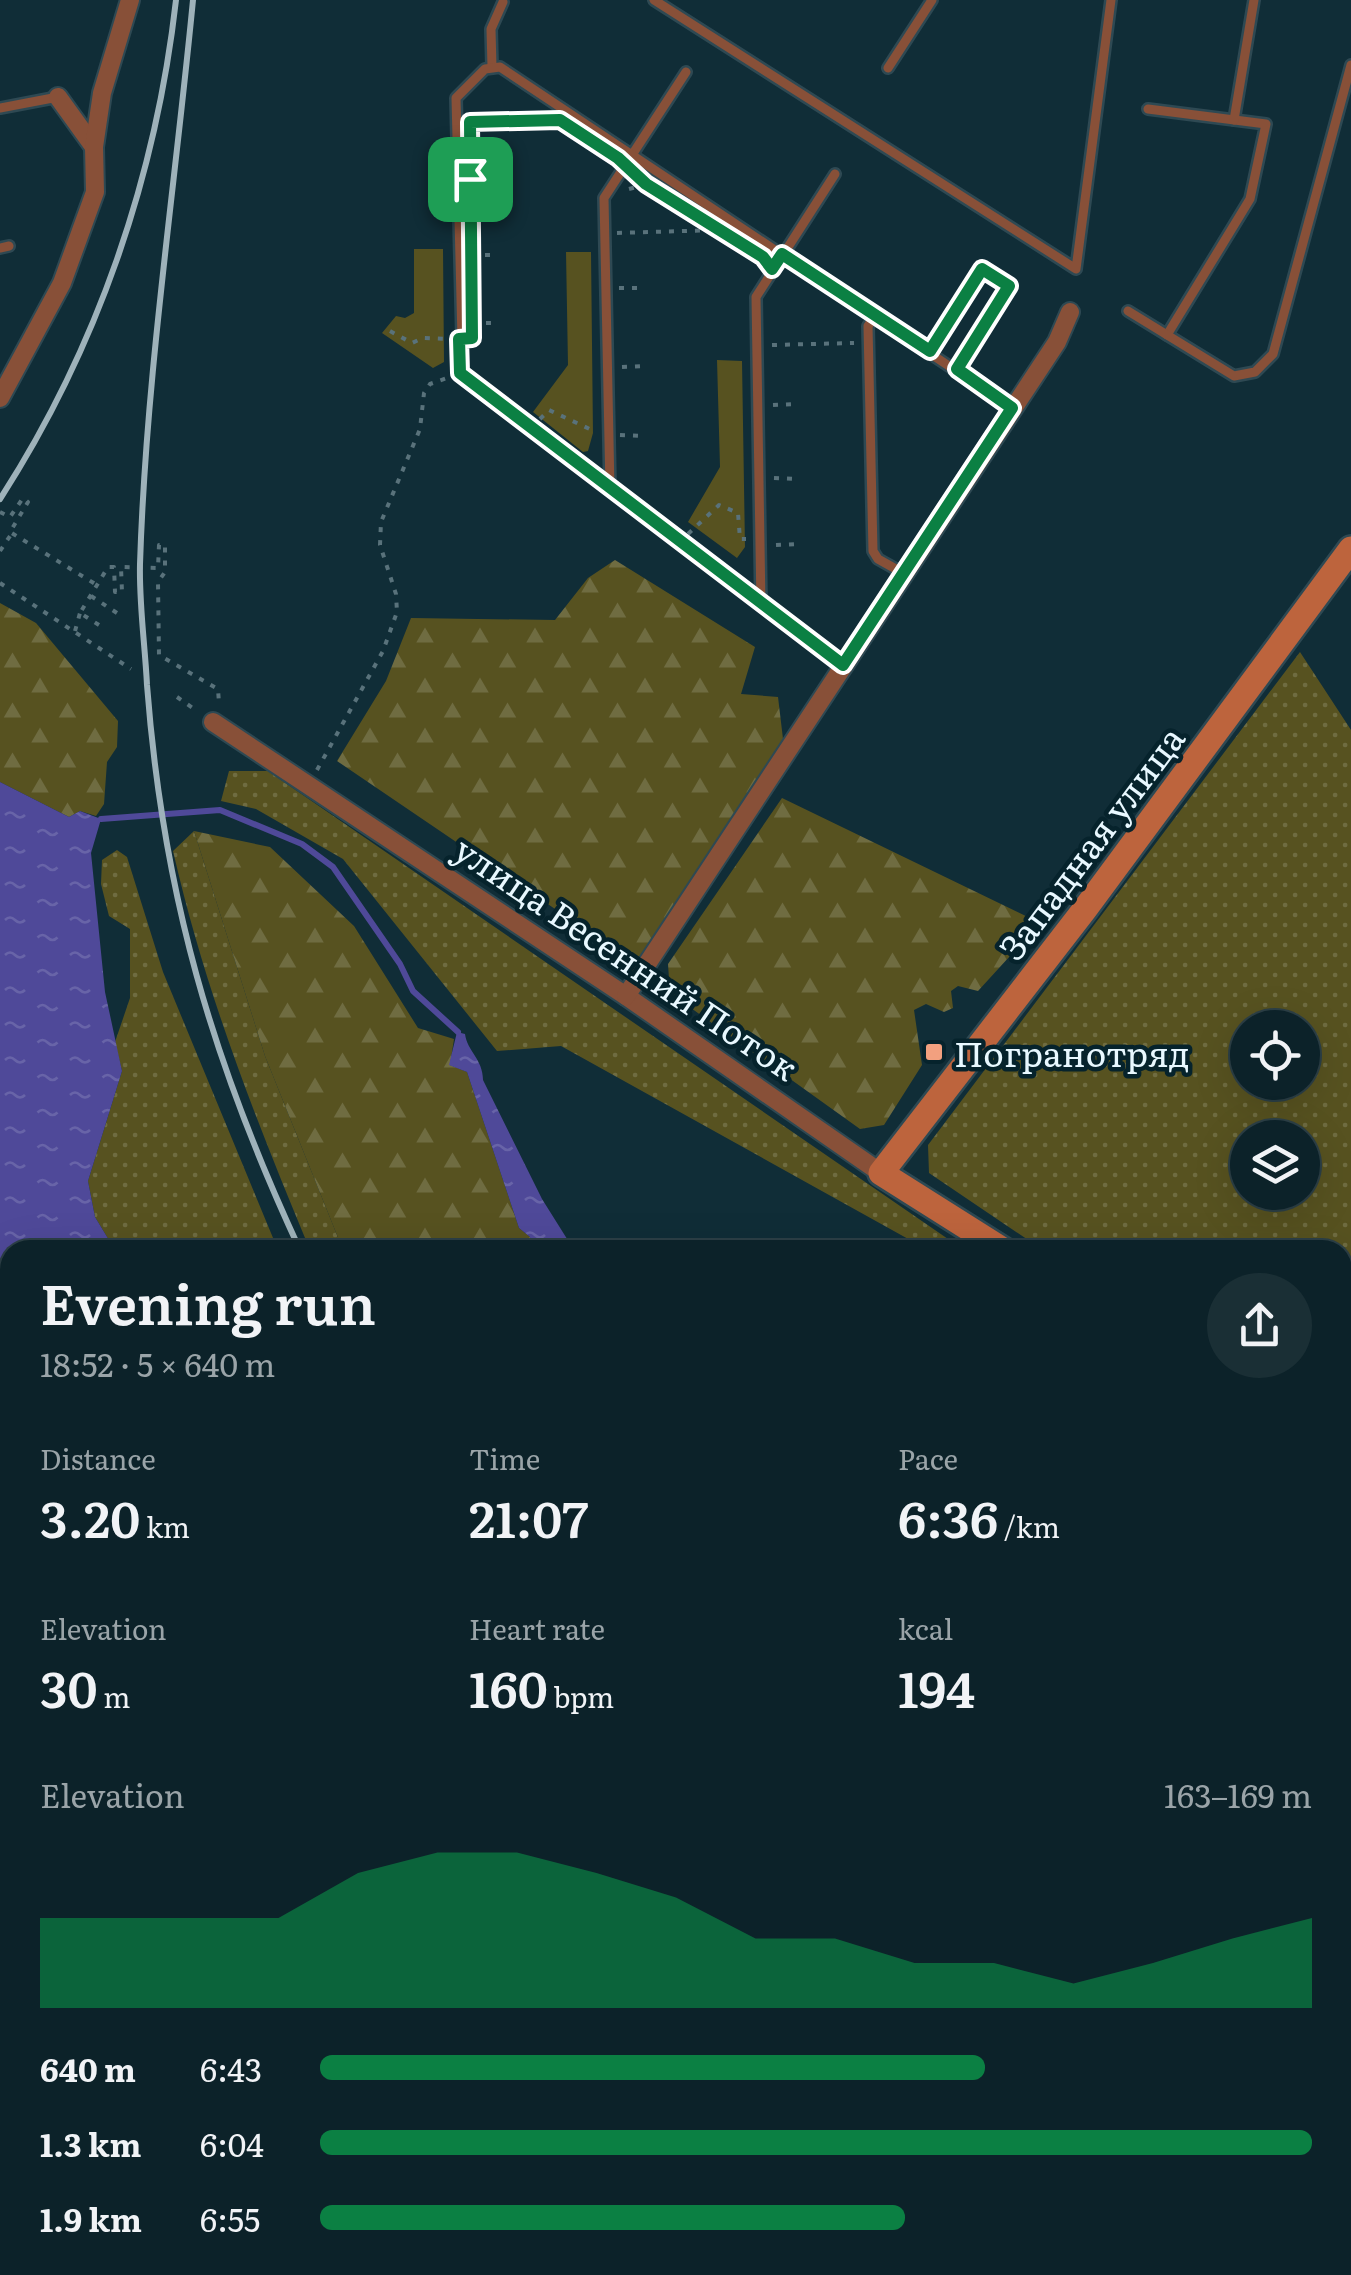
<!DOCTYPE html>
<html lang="en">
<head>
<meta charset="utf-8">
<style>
	:root { --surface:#0c2229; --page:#1a2f35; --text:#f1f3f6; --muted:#9aa4a8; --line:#2c3f46; --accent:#0b8043 }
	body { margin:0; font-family:Literata,serif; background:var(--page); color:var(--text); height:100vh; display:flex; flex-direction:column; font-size:38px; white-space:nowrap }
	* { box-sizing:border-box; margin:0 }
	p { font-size:32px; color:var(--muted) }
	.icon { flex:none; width:55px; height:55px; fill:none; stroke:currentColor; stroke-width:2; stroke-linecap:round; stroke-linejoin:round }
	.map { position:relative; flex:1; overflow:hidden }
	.side { position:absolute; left:0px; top:1240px; width:1352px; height:1035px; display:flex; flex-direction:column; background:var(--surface); border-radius:30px 30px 0 0; box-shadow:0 10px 40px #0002,0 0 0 2px var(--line) }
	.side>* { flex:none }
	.buttons { position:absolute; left:1230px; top:1010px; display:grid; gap:20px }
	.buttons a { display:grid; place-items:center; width:90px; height:90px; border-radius:50%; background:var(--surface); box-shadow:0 10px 40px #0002,0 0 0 2px var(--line); font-size:50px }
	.pin { position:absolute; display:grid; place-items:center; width:85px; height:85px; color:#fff; margin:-42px; border-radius:20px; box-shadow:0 5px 15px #0006 }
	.round { display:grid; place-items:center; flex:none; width:105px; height:105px; border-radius:52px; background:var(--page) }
	.headline { display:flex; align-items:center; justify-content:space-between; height:170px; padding:0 40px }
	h1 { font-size:55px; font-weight:600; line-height:75px }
	.stats { display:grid; grid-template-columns:repeat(3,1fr); gap:15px; height:170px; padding:10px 40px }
	.stats div { display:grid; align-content:center }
	.stats b { font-size:50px; font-weight:600 }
	.stats small { font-size:28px; font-weight:400 }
	.stats p { font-size:28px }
	.chart { height:280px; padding:20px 40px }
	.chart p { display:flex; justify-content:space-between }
	.chart svg { width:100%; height:180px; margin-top:10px; fill:var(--accent); opacity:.7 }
	ul { padding:0 40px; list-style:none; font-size:32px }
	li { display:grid; grid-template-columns:160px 120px 1fr; align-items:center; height:75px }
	li i { height:25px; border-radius:12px; background:var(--accent) }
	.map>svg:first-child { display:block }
</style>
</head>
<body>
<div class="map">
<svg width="1351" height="2275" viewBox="0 0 1351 2275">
	<defs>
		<pattern id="grass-dots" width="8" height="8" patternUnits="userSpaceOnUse" patternTransform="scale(2.5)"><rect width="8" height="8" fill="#575220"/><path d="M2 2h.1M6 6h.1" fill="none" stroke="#6f6c41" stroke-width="1.8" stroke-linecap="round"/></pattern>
		<pattern id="forest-firs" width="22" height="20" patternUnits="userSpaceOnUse" patternTransform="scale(2.5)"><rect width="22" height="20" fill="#575220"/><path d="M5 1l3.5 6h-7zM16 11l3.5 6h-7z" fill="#6f6c41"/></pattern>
		<pattern id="wetland-marsh" width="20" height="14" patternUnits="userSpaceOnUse" patternTransform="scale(2.5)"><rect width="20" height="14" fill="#575220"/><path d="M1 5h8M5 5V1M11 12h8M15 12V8" fill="none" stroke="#6f6c41"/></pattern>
		<pattern id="water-ripples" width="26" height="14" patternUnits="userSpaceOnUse" patternTransform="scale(2.5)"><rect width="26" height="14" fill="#4f4999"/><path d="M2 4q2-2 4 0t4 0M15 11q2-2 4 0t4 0" fill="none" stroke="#6864a8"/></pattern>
	</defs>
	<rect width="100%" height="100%" fill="#102d37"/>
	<g fill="url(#grass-dots)" fill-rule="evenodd">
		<path d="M1300 652 1351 730V1406L1343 1413 1342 1250H1069L1037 1246 929 1173 928 1145ZM1248 1028H1302V1082H1248ZM1248 1138H1302V1192H1248Z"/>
		<path d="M229 771H268L964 1250H928L561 1046 497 1051 343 859 256 809 221 801Z"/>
		<path d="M194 831 265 1056 343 1250H310C254 1115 206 994 173 851Z"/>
		<path d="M117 850 127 857 163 972 278 1250H115L95 1217 88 1181 122 1071 115 1042 130 998V929L109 916 101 884 102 860Z"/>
		<path d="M1342 1505 1351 1511V1620L1343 1613Z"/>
		<path d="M735 2265H875L881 2275H730Z"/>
	</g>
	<g fill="url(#forest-firs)">
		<path d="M615 560 755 647 741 694 778 697 783 739 636 964 337 761 386 681 411 618 555 620 588 578Z"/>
		<path d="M0 603 36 623 118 721 117 747 107 762 104 804 96 816 80 811 69 817 0 782Z"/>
		<path d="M782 798 1040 923 978 991 958 986 951 991 953 1008 944 1012 926 1004 914 1010 922 1065 884 1125 860 1129 670 993 668 964Z"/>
		<path d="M194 831 270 847 354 926 418 1028 454 1039 450 1065 467 1072 519 1228 530 1237 532 1250H343L265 1056Z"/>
		<path d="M10 1962V2111L0 2101V1963Z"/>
		<path d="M192 2265H346L351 2275H209Z"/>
		<path d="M552 2265H735L730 2275H575Z"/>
	</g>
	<g fill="url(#wetland-marsh)">
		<path d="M7 1885 10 1962 0 1963V1889Z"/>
		<path d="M346 2265H552L575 2275H351Z"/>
	</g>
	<g fill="#575220">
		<path d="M414 249H443L444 362 433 368 382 333 396 316 405 318 414 313Z"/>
		<path d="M566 252H591L593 433 588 451 583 452 533 412 568 365Z"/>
		<path d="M717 360 742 361 745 547 737 558 688 522 720 467Z"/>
	</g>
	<g fill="url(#water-ripples)">
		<path d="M0 782 69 817 80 811 101 819 91 853 105 992 122 1071 88 1181 95 1217 115 1250H10V1887L0 1889Z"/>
		<path d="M457 1032 465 1034C467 1051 483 1059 483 1080L542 1199 574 1250H532L530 1237 519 1228 467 1072 449 1065Z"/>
	</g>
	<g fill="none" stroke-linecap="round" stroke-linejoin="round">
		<g stroke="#4f4999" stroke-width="6">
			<path d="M101 819 220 810 302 844 333 867 400 964 413 991 458 1032"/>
			<path d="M0 1941 10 1930"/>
			<path d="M1342 2102 1351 2111"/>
		</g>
		<defs>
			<g id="lane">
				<path d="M654 0 1076 269 1111 0"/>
				<path d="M492 67 491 29 503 2"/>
				<path d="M888 68 932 0"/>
				<path d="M0 108 58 97"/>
				<path d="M1148 109 1266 124 1250 199 1167 335"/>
				<path d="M1234 120 1254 0"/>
				<path d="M0 248 9 246"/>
				<path d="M1128 311 1234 376 1255 372 1273 354 1351 65"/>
				<path d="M876 315 868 326 873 551 878 559 903 573"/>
				<path d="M929 351 982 269 1009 286 957 369"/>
				<path d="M610 489 604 198 686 72"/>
				<path d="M761 606 756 297 835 174"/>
				<path d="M843 665 463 379 456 98 485 69 500 67 1012 408"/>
			</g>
			<g id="street">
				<path d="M58 97 94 147"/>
				<path d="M0 398 62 283 95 192 94 147 102 93 130 0"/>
				<path d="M213 722 626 996 881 1173"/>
				<path d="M626 996 1057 342 1070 312"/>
				<path d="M1342 1428 1351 1421"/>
			</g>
			<g id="secondary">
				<path d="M1003 1250 881 1173 1085 909 1351 549"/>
				<path d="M1342 1473 1351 1479"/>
			</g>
		</defs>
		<use href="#lane" stroke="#2e4953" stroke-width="14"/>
		<use href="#street" stroke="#2e4953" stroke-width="22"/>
		<use href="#secondary" stroke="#2e4953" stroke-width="30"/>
		<g stroke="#59727b" stroke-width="4" stroke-dasharray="5 8" stroke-linecap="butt">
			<path d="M470 122 555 120"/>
			<path d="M471 179 491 178"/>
			<path d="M629 189 648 184"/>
			<path d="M617 233 717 230"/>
			<path d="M472 255H492"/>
			<path d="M619 288H644"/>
			<path d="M473 323H493"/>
			<path d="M390 331 412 343 423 338 447 339"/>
			<path d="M772 345 854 343"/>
			<path d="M622 367 645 366"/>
			<path d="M773 405 795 404"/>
			<path d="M540 419 549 410 596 432"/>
			<path d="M620 435 645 436"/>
			<path d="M774 478 796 479"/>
			<path d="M0 512 10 517 23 498 28 502 10 532 97 585"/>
			<path d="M688 534 719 505 738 513 740 539H746"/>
			<path d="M776 545 797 544"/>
			<path d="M0 551 12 533"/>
			<path d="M0 583 131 669"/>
			<path d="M91 596 117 613"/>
			<path d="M99 625 80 613 108 567H114L115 592H122L121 567 158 568 159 545H165V572L158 582 159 655 218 689 219 703"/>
			<path d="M75 631 80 613"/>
			<path d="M177 697 197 711"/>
			<path d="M317 770 383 651 397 612 396 594 380 545 381 522 420 429 424 393 430 384 450 377"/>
		</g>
		<use href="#lane" stroke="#885038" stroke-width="9"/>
		<use href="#street" stroke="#885038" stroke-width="18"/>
		<use href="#secondary" stroke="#bd643d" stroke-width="25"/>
		<g stroke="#9eb2ba" stroke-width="6">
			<path d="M193 0C175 187 146 376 140 564 139 604 145 645 147 685 163 894 212 1061 300 1250"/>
			<path d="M0 499C97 349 156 177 176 0"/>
			<path d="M0 2161 10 2169"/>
			<path d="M0 2198 10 2207"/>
			<path d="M74 2265 85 2275"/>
			<path d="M122 2265 134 2275"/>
			<path d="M897 2265 903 2275"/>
		</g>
	</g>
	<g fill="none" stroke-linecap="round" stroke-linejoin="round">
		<defs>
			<path id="route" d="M560 120 618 158 646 184 763 257 772 269 782 254 930 351 982 269 1009 286 957 369 1012 408 843 665 460 373 459 339 472 338 470 122Z"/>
		</defs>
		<use href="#route" stroke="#fff" stroke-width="20"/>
		<use href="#route" stroke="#0b8043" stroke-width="12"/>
	</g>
	<rect fill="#f2a07f" stroke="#06232c" stroke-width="4" x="924" y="1042" width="20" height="20" rx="5"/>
	<g text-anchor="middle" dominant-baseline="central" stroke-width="9" stroke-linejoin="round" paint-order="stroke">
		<g font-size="35" fill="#e8f8ff" stroke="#06232c">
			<text transform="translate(1090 842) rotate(-53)">Западная улица</text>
			<text transform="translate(627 957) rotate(34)">улица Весенний Поток</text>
		</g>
		<g font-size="35" fill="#e8f8ff" stroke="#06232c" text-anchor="start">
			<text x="954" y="1052">Погранотряд</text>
		</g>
	</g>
</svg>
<div class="buttons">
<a><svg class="icon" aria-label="locate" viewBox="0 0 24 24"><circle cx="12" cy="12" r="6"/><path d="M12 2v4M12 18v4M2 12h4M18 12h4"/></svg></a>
<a><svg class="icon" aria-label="layers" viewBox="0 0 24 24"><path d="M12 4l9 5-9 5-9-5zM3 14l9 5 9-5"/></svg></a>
</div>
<div class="pin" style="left:470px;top:179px;background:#1e9e55"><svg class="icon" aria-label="arrive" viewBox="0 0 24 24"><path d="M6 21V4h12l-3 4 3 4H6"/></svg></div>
<section class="side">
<div class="headline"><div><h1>Evening run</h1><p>18:52 · 5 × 640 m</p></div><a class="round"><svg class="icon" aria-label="share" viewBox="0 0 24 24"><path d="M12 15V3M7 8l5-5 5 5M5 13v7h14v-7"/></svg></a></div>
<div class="stats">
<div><p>Distance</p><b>3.20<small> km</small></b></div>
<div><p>Time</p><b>21:07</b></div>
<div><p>Pace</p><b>6:36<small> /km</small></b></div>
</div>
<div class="stats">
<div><p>Elevation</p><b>30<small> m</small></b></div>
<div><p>Heart rate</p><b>160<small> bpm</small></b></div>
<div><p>kcal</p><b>194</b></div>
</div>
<div class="chart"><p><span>Elevation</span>163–169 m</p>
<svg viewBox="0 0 160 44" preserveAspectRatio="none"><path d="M0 44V22L10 22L20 22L30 22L40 11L50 6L60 6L70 11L80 17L90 27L100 27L110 33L120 33L130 38L140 33L150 27L160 22V44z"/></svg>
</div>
<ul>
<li><b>640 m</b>6:43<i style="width:67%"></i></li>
<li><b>1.3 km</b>6:04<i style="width:100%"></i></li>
<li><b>1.9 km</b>6:55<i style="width:59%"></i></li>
</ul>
</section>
</div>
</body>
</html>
